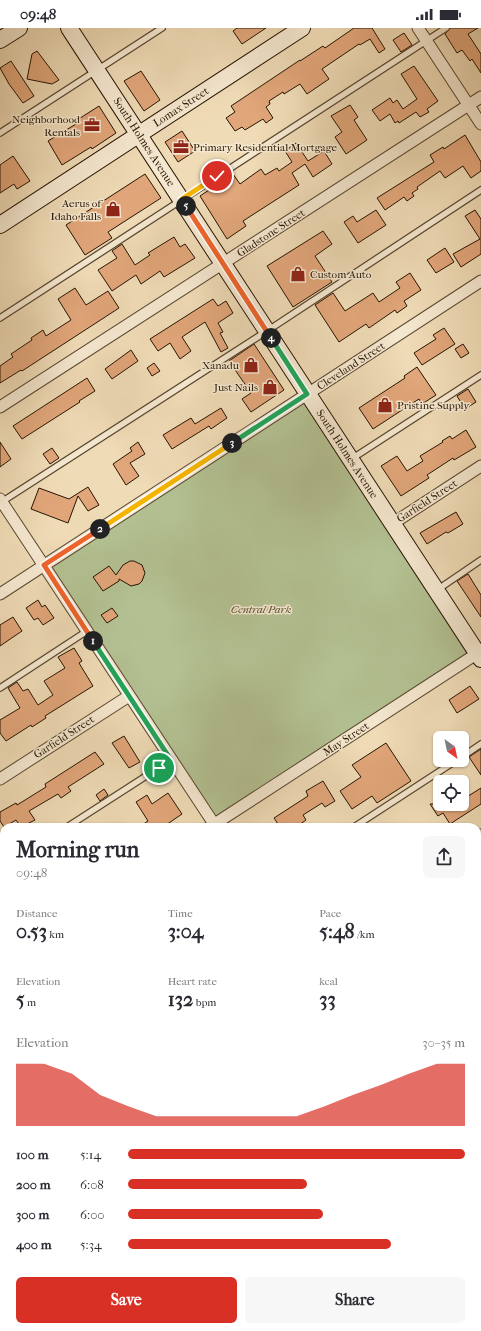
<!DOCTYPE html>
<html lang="en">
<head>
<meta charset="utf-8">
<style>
	:root { --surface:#fff; --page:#f7f7f7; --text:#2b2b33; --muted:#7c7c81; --accent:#d93025 }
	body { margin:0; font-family:"IM FELL French Canon",serif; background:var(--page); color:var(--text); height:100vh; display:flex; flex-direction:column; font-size:15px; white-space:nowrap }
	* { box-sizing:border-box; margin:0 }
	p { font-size:13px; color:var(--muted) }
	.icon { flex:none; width:22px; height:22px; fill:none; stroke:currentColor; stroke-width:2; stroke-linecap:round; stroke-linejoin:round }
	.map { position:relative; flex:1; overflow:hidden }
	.details { position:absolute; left:0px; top:795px; width:481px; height:508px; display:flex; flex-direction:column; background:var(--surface); border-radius:12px 12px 0 0; box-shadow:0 1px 3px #0004 }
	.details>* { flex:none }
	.needle { width:26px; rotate:147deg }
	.controls { position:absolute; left:433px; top:703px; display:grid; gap:8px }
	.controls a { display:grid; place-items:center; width:36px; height:36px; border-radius:6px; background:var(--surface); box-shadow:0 1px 3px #0004; font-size:20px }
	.pin { position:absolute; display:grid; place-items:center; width:34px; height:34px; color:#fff; margin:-17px; border:2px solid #fff; border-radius:50%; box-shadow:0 1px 4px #0007 }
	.km { position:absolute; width:20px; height:20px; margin:-10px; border-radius:50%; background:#222; color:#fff; font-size:11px; line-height:20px; text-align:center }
	.round { display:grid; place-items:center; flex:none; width:42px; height:42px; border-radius:6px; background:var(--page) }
	.head { display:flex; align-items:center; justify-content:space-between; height:68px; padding:0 16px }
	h1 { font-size:22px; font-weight:700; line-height:30px }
	.metrics { display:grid; grid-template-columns:repeat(3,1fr); gap:6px; height:68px; padding:4px 16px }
	.metrics div { display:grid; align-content:center }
	.metrics b { font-size:20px; font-weight:700 }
	.metrics small { font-size:11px; font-weight:400 }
	.metrics p { font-size:11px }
	.chart { height:112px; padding:8px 16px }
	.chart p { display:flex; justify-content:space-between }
	.chart svg { width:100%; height:72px; margin-top:4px; fill:var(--accent); opacity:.7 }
	.cta { display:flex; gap:8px; margin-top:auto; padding:8px 16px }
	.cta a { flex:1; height:46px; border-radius:6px; background:var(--accent); color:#fff; font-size:16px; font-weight:700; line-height:46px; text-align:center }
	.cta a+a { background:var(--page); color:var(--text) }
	ul { padding:0 16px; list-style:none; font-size:13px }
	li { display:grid; grid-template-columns:64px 48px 1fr; align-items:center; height:30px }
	li i { height:10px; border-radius:5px; background:var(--accent) }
	.status { display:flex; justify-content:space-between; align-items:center; height:28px; padding:0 20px; background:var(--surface); direction:ltr }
	.status svg { height:11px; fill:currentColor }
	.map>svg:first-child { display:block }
</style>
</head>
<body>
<div class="status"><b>09:48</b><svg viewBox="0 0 49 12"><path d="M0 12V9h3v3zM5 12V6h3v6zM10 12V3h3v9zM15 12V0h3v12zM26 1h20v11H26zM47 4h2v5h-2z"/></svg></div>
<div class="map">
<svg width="481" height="1303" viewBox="0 0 481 1303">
	<rect width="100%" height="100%" fill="#efdbb6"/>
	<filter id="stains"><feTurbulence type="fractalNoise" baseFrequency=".005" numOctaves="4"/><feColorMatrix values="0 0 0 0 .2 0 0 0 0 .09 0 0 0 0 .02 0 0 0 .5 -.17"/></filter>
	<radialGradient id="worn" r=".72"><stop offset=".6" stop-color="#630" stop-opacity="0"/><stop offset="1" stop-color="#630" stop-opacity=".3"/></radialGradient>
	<g fill="#b3c192" stroke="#6c6a4a">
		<path d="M307 366 477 625 214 796 44 537Z"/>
		<path d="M481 1182V1303H292L298 1299H477V1185Z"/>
	</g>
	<g fill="#e1a67a" stroke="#261402">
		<path d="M237 0H266L242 16 233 3Z"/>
		<path d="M354 0H372L385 21 379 25 370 11 360 17 359 16 322 41 329 51 307 66 300 56 284 66 283 64 269 73 270 76 266 79 273 90 266 95 263 91 245 102 242 99 235 103 226 90 235 84 231 78 300 32V33L323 18 325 20Z"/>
		<path d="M450 0H478L468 6 481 26V45L472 31 470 33 462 22 457 25 445 6Z"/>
		<path d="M404 5 412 17 401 24 393 12Z"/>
		<path d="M37 23 59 52 52 56 27 51 32 26Z"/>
		<path d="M11 33 34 68 23 75 9 56 0 40Z"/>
		<path d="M414 38 438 73 427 81 429 84 420 89 416 84 399 95 398 93 395 95 390 86 380 93 372 82 390 70 393 75 397 72 403 81 417 71 401 46Z"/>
		<path d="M141 43 160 72 144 83 124 53Z"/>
		<path d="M350 77 358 89 354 92 367 112 346 126 335 109 342 104 331 88Z"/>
		<path d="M99 78 116 105 92 121 91 119 62 137 48 113 76 96 74 94Z"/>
		<path d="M182 103 195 123 178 134 165 114Z"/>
		<path d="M465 107 481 134V143L471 150 463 138 445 150 440 143 417 159 418 161 412 165 414 168 407 173 404 169 385 182 377 170 434 134 430 127 443 119 444 121Z"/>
		<path d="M296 115 308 133 324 123 332 136 313 149 305 136 292 145 299 157 243 193 246 198 227 211 200 168 233 146 240 156 261 141 265 147 277 140 279 143 292 134 285 123Z"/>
		<path d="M13 128 30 153 17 161 14 156 0 165V137Z"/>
		<path d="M145 146 161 170 108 204 112 210 85 227 66 197Z"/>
		<path d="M376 182 386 197 358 215 344 194 353 188 357 194Z"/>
		<path d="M475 182 481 191V226L461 239 453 226 480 211 465 188Z"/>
		<path d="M323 203 332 216 315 228 332 254 293 279 267 238Z"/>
		<path d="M174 209 180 219 185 216 195 230 164 249 160 243 141 256 136 247 112 263 98 242 117 230 112 223 122 216 135 237 150 227 148 225Z"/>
		<path d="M445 220 454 234 436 245 427 232Z"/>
		<path d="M410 245 421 262 404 273 407 278 397 285 395 282 369 300 366 296 339 314 315 277 333 265 345 283 373 265 379 274 400 260 396 254Z"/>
		<path d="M75 260 86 277 108 263 119 280 22 343 21 342 0 355V338L13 329 11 326 32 312 31 310 43 302 46 308 71 292 58 271Z"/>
		<path d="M213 271 218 278 226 273 233 285 218 295 223 304 220 305 228 320 221 324 205 294 182 309 191 323 180 331 170 315 158 323 150 311Z"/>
		<path d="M444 300 455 316 422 337 414 325 436 311 433 307Z"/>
		<path d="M254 316 284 362 251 384 242 371 251 365 229 333Z"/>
		<path d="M463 316 469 325 461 330 455 321Z"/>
		<path d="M131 322 138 333 112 351 105 341Z"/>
		<path d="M154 335 160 343 152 348 147 340Z"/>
		<path d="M417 339 436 367 422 376 419 371 373 401 359 380 405 350 404 348Z"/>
		<path d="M87 350 95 363 79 373 80 374 22 411 13 398Z"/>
		<path d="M468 361 476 374 465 381 457 368Z"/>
		<path d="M221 380 227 390 211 401 209 398 172 421 163 407 191 390 195 396Z"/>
		<path d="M466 402 476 419 454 432 453 430 427 447 429 450 401 468 381 438 397 428 407 443 423 433 420 428 443 414 442 413 450 408 452 411Z"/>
		<path d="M0 414 11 431 0 439Z"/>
		<path d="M138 414 145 426 130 435 139 448 126 457 113 436 132 423 130 420Z"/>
		<path d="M52 420 59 430 50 436 43 426Z"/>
		<path d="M88 459 99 477 88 483 78 468 68 495 31 481 39 460 69 471Z"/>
		<path d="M456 484 463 496 448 505 446 504 427 516 420 505Z"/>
		<path d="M130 533H134L142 537 145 545 142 553 139 556 131 558 119 551V553L103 563 93 549 109 538 116 547 123 537Z"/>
		<path d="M468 546 481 567V589L457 553Z"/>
		<path d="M38 572 42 579 45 577 54 590 43 597 38 590 34 592 26 580Z"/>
		<path d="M112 580 118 588 107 595 101 587Z"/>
		<path d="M13 589 22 603 0 618V597Z"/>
		<path d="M74 620 82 633 79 635 93 658 45 688 46 690 32 699 31 697 6 713 0 705V692L20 680 8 660 17 654 23 663 28 661 38 677 53 667 44 653 65 640 58 629Z"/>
		<path d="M470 658 479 671 457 685 449 672Z"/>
		<path d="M124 708 140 734 129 740 112 715Z"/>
		<path d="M386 715 411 753 377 775 372 768 352 781 340 763 361 749 352 737Z"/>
		<path d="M481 721V747L469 729Z"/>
		<path d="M95 724 104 736 68 759 71 763 61 770 58 766 29 783 35 792 21 799 16 792 4 799 0 793V784L16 775 17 777 46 759 45 756Z"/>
		<path d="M323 753 335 773 325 779 322 775 303 787 306 792 296 799H280L274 790 308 768 306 763Z"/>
		<path d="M481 760V776L450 796 443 785 438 788 430 776H462V772Z"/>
		<path d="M104 761 108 767 100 773 96 767Z"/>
		<path d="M168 765 182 786 163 799H139L148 793 136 774 147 767 152 776Z"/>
	</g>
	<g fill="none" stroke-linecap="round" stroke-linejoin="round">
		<defs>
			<g id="lane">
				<path d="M0 105 162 0"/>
				<path d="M0 290 446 0"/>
				<path d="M353 430 481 347"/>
				<path d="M0 475 267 303 481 162"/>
				<path d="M437 562 481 532"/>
				<path d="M0 660 87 603"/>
				<path d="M462 729 481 716"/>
				<path d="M67 799 171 732"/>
				<path d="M354 799 457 732"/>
				<path d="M0 842 4 840"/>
				<path d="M477 901 481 899"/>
				<path d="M0 1029 4 1027"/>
				<path d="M0 1152 4 1150"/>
				<path d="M0 1215 4 1213"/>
				<path d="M139 1303 145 1299"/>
			</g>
			<g id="street">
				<path d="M418 0 481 96"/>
				<path d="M0 379 481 69"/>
				<path d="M0 471 216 799"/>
				<path d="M392 496 481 438"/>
				<path d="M0 566 481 253"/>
				<path d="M0 751 129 668"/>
				<path d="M210 799 481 623"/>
				<path d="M477 810 481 807"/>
				<path d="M0 935 4 932"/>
				<path d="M477 998 481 996"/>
				<path d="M0 1041 4 1047"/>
				<path d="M165 1299 168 1303"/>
				<path d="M2 1303 8 1299"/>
			</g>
			<g id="secondary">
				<path d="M69 0 481 631"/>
				<path d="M0 12 19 0"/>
				<path d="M0 197 302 0"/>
				<path d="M477 1184 481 1181"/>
				<path d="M292 1303 298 1299"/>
			</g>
		</defs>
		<use href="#lane" stroke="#58462f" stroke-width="8"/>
		<use href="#street" stroke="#58462f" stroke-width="13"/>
		<use href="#secondary" stroke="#261402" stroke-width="18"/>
		<path stroke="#261402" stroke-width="2" stroke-dasharray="1 2" stroke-linecap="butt" d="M315 1303 321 1299"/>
		<use href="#lane" stroke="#f5e8d0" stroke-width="5.5"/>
		<use href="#street" stroke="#f5e8d0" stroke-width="11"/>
		<use href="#secondary" stroke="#f5e8d0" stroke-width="16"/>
	</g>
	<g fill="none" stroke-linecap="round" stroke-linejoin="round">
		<defs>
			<path id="split-1" d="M93 613 171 732 159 740"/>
			<path id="split-2" d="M93 613 44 537 100 501"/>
			<path id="split-3" d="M100 501 232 415"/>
			<path id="split-4" d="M232 415 307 366 271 310"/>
			<path id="split-5" d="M186 178 271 310"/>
			<path id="split-6" d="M186 178 182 171 217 148"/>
		</defs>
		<use href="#split-1" stroke="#fff" stroke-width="8"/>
		<use href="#split-2" stroke="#fff" stroke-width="8"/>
		<use href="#split-3" stroke="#fff" stroke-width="8"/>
		<use href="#split-4" stroke="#fff" stroke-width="8"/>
		<use href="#split-5" stroke="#fff" stroke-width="8"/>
		<use href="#split-6" stroke="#fff" stroke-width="8"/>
		<use href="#split-1" stroke="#22a559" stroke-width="5"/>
		<use href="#split-2" stroke="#f0652b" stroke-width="5"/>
		<use href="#split-3" stroke="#f5b400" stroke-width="5"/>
		<use href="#split-4" stroke="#22a559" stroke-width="5"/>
		<use href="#split-5" stroke="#f0652b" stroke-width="5"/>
		<use href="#split-6" stroke="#f5b400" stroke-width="5"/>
	</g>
	<defs>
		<symbol id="office-bare" viewBox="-9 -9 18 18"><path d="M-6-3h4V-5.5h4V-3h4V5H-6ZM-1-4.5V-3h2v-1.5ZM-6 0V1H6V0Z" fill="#8f2418" stroke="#f5e8d0" stroke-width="2.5" paint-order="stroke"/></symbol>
		<symbol id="shop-bare" viewBox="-9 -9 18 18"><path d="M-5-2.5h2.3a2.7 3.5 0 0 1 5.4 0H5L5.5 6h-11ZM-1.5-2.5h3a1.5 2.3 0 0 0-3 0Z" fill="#8f2418" stroke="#f5e8d0" stroke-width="2.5" paint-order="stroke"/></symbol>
	</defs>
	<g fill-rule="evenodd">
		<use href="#office-bare" x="81" y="86" width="22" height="22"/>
		<use href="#office-bare" x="170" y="108" width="22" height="22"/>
		<use href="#shop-bare" x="102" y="170" width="22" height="22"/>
		<use href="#shop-bare" x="287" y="235" width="22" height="22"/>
		<use href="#shop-bare" x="240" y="326" width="22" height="22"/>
		<use href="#shop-bare" x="259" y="348" width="22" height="22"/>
		<use href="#shop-bare" x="374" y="366" width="22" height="22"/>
	</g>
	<g text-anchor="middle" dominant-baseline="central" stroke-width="3" stroke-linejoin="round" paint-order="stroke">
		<g font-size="11" fill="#261402" stroke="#f5e8d0">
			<text transform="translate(181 79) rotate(-33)">Lomax Street</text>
			<text transform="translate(144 114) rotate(57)">South Holmes Avenue</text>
			<text transform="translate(271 205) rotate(-33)">Gladstone Street</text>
			<text transform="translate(351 338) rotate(-33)">Cleveland Street</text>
			<text transform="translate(347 426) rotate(57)">South Holmes Avenue</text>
			<text transform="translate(427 473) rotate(-33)">Garfield Street</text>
			<text transform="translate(64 709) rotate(-33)">Garfield Street</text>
			<text transform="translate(346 711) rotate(-33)">May Street</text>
		</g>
		<g font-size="11" fill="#261402" stroke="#f5e8d0" text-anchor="end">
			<text x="80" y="91">Neighborhood<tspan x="80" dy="13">Rentals</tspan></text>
			<text x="193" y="119" text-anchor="start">Primary Residential Mortgage</text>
			<text x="101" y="175">Aerus of<tspan x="101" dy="13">Idaho Falls</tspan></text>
			<text x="310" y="246" text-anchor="start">Custom Auto</text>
			<text x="239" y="337">Xanadu</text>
			<text x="258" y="359">Just Nails</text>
			<text x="397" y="377" text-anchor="start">Pristine Supply</text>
		</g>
		<g font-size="11" font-style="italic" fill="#575134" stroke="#f5e8d0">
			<text x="261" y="581">Central Park</text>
		</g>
	</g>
	<rect width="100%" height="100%" filter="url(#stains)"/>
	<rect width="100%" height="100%" fill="url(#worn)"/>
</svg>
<div class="controls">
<a><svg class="needle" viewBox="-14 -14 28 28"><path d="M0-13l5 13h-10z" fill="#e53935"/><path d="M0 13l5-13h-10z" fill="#7c7c81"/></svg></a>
<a><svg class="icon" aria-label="locate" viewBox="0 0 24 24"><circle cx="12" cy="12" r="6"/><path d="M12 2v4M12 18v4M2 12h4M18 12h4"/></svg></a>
</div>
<div class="pin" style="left:159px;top:740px;background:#1e9e55"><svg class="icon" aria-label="arrive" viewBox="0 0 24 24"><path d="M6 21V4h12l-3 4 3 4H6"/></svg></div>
<div class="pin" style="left:217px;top:148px;background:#d93025"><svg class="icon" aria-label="check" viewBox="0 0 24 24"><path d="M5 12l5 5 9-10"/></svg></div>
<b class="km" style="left:93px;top:613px">1</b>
<b class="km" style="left:100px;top:501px">2</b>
<b class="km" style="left:232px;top:415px">3</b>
<b class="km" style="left:271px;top:310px">4</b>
<b class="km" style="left:186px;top:178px">5</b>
<section class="details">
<div class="head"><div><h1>Morning run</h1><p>09:48</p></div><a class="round"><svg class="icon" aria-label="share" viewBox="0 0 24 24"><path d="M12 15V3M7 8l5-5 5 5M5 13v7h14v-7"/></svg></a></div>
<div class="metrics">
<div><p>Distance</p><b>0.53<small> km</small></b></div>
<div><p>Time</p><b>3:04</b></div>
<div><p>Pace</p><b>5:48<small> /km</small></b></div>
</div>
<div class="metrics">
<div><p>Elevation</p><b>5<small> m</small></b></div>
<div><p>Heart rate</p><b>132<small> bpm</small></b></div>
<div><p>kcal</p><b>33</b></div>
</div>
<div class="chart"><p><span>Elevation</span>30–35 m</p>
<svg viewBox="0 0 160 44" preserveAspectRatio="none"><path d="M0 44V6L10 6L20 12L30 25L40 32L50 38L60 38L70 38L80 38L90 38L100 38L110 32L120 25L130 19L140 12L150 6L160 6V44z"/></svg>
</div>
<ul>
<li><b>100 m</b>5:14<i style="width:100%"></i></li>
<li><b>200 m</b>6:08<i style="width:53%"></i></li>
<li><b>300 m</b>6:00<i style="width:58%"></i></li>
<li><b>400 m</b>5:34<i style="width:78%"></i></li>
</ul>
<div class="cta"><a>Save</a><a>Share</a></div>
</section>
</div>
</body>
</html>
